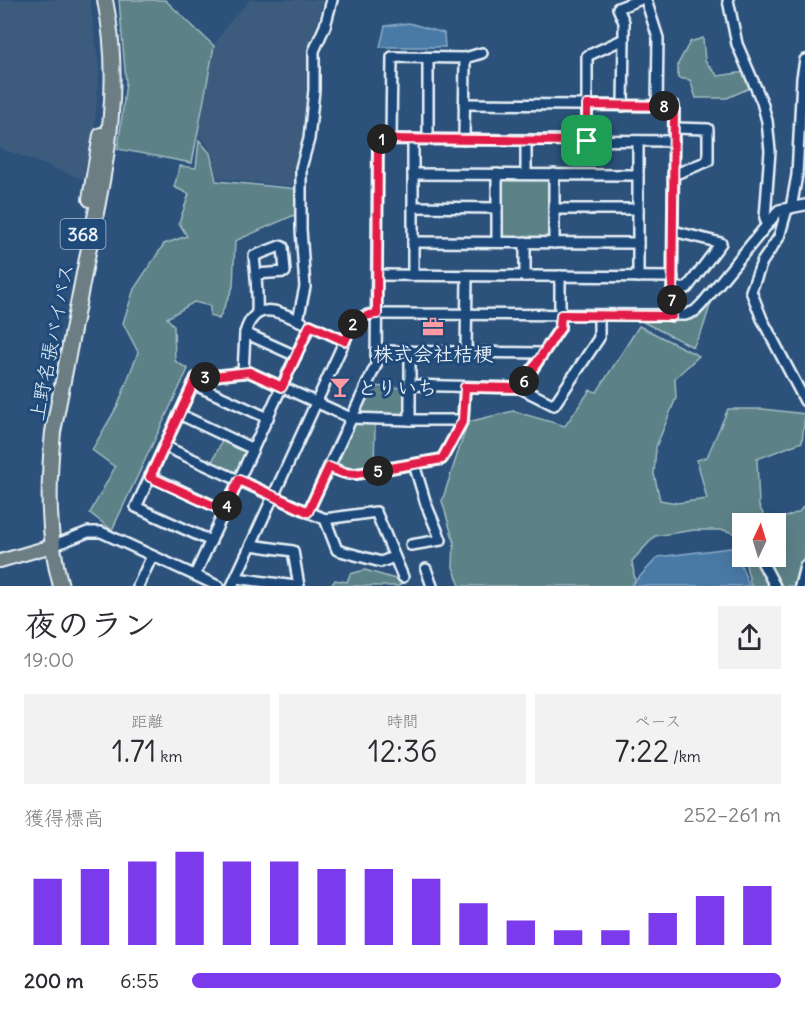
<!DOCTYPE html>
<html lang="ja">
<head>
<meta charset="utf-8">
<style>
	:root { --surface:#fff; --page:#f2f2f3; --text:#2b2b33; --muted:#7c7c81; --accent:#7c3aed }
	body { margin:0; font-family:Delius,"Klee One",sans-serif; background:var(--page); color:var(--text); height:100vh; display:flex; flex-direction:column; font-size:22px; white-space:nowrap }
	* { box-sizing:border-box; margin:0 }
	p { font-size:20px; color:var(--muted) }
	.icon { flex:none; width:33px; height:33px; fill:none; stroke:currentColor; stroke-width:2; stroke-linecap:round; stroke-linejoin:round }
	.map { position:relative; height:586px; overflow:hidden }
	.details { display:flex; flex-direction:column; background:var(--surface); flex:1 }
	.details>* { flex:none }
	.needle { width:39px; rotate:4deg }
	.tools { position:absolute; left:732px; top:513px; display:grid; gap:12px }
	.tools a { display:grid; place-items:center; width:54px; height:54px; border-radius:0px; background:var(--surface); box-shadow:0 6px 24px #0002; font-size:30px }
	.pin { position:absolute; display:grid; place-items:center; width:51px; height:51px; color:#fff; margin:-26px; border-radius:12px; box-shadow:0 3px 9px #0006 }
	.km { position:absolute; width:30px; height:30px; margin:-15px; border-radius:50%; background:#222; color:#fff; font-size:16px; line-height:30px; text-align:center }
	.round { display:grid; place-items:center; flex:none; width:63px; height:63px; border-radius:0px; background:var(--page) }
	.head { display:flex; align-items:center; justify-content:space-between; height:102px; padding:0 24px }
	h1 { font-size:33px; font-weight:600; line-height:45px }
	.metrics { display:grid; grid-template-columns:repeat(3,1fr); gap:9px; height:102px; padding:6px 24px }
	.metrics div { display:grid; align-content:center; border-radius:0px; background:var(--page); text-align:center }
	.metrics b { font-size:30px; font-weight:600 }
	.metrics small { font-size:16px; font-weight:400 }
	.metrics p { font-size:16px }
	.chart { height:168px; padding:12px 24px }
	.chart p { display:flex; justify-content:space-between }
	.chart svg { width:100%; height:108px; margin-top:6px; stroke:var(--accent); stroke-width:6 }
	ul { padding:0 24px; list-style:none; font-size:20px }
	li { display:grid; grid-template-columns:96px 72px 1fr; align-items:center; height:45px }
	li i { height:15px; border-radius:8px; background:var(--accent) }
	.map>svg:first-child { display:block }
</style>
</head>
<body>
<div class="map">
<svg width="805" height="586" viewBox="0 0 805 586">
	<rect width="100%" height="100%" fill="#2c527b"/>
	<filter id="ink" filterUnits="userSpaceOnUse"><feTurbulence type="fractalNoise" baseFrequency=".0167" numOctaves="2"/><feDisplacementMap in="SourceGraphic" scale="12" xChannelSelector="R" yChannelSelector="G"/><feConvolveMatrix kernelMatrix="1 2 1 2 8 2 1 2 1" color-interpolation-filters="sRGB"/></filter>
	<g filter="url(#ink)">
		<g fill="#3c5c7d">
			<path d="M0 0H90L99 70 94 133 83 179 0 148Z"/>
			<path d="M250 0H323L311 51 312 90 298 187 217 178 212 151 198 133 214 46 228 24Z"/>
		</g>
		<g fill="#5c8287" stroke="#a2bac0" stroke-width="1.5">
			<path d="M119 0H165L214 46 192 163 118 149 126 82Z"/>
			<path d="M703 38 705 61 718 76 745 72 752 87 727 98H696L690 80 678 78V64L690 42Z"/>
			<path d="M199 140 210 153 216 181 298 189 299 213 235 241 233 287 219 319 210 316V306L194 302 167 318 174 326 175 361 188 369 112 530 90 513 115 467 92 450 118 405 138 352 123 323 134 289 164 244 187 236 179 223 189 194 174 187 180 166 196 168Z"/>
			<path d="M550 177 552 238 501 240 499 178Z"/>
			<path d="M711 303 703 328 693 347 643 322 692 320 700 316Z"/>
			<path d="M639 326 699 356 675 378 676 398 656 447 654 474 660 500 677 503 707 499 697 460 707 457 728 409H763L805 414 802 442 757 459 759 506 768 523 742 524V549L740 535 724 530H694L655 536 632 561 635 581 631 586H460L453 567 454 542 442 501 468 422 513 411 565 426 590 390 597 392Z"/>
			<path d="M369 386 407 388 406 416H359L357 413Z"/>
			<path d="M355 422 375 423 374 468 347 471 336 466 335 463Z"/>
			<path d="M223 439 247 450 248 452 238 474 235 475 211 464Z"/>
			<path d="M805 504V557L798 586H751L744 557 776 556V524L770 523 799 512Z"/>
			<path d="M365 570 402 581 399 586H331L335 580 347 582 350 574Z"/>
		</g>
		<g fill="#497aa6" stroke="#89aac7" stroke-width="1.5">
			<path d="M409 23 444 33 445 47H380L385 26Z"/>
			<path d="M738 547 740 548 739 560 749 586H631L658 557Z"/>
		</g>
		<g fill="none" stroke-linecap="round" stroke-linejoin="round">
			<defs>
				<g id="minor">
					<path d="M646 0 658 38 657 106"/>
					<path d="M728 0 737 44 762 102 767 121 770 151 765 218 767 224"/>
					<path d="M465 58 482 53"/>
					<path d="M464 104 674 106 672 316"/>
					<path d="M623 106 624 39"/>
					<path d="M391 139 392 57 465 58 464 140"/>
					<path d="M428 139V58"/>
					<path d="M587 141V56L624 39V22L618 8 639 0"/>
					<path d="M413 174 638 175"/>
					<path d="M497 174V242"/>
					<path d="M526 174V140"/>
					<path d="M673 175 708 161V129L674 128"/>
					<path d="M413 207 497 208"/>
					<path d="M791 208 797 175 802 78 805 60"/>
					<path d="M555 209H638"/>
					<path d="M787 209 779 237 762 262 751 291 762 319 805 401"/>
					<path d="M413 242 638 243"/>
					<path d="M554 243V174"/>
					<path d="M256 274 285 272 283 247 280 246 254 256C256 275 258 293 257 312"/>
					<path d="M377 275 673 277"/>
					<path d="M413 275V139"/>
					<path d="M525 276V242"/>
					<path d="M638 277V141"/>
					<path d="M673 288H687L721 243 673 231"/>
					<path d="M298 320 305 287 301 229V168L309 139 314 90V51L325 26 332 0"/>
					<path d="M245 333C255 299 278 311 302 322"/>
					<path d="M377 351 543 353"/>
					<path d="M410 352V420H463"/>
					<path d="M466 352 467 276"/>
					<path d="M243 373 245 333 296 356"/>
					<path d="M193 384 268 418"/>
					<path d="M410 385 520 388 554 405 599 338V316"/>
					<path d="M520 388 560 328V276"/>
					<path d="M179 414 253 449"/>
					<path d="M164 446 308 512 376 365 378 139 674 141"/>
					<path d="M329 467 348 474H356L442 459 463 420 465 387"/>
					<path d="M150 476 225 511"/>
					<path d="M308 512 325 519 376 512 403 577"/>
					<path d="M325 519 337 550 381 562 394 557"/>
					<path d="M211 541 136 507 196 378 249 372 351 418 410 420"/>
					<path d="M251 545 293 551 299 586"/>
					<path d="M411 545 441 540 426 504 414 464"/>
					<path d="M52 546 88 532H101L218 586"/>
					<path d="M759 556 775 586"/>
					<path d="M426 569 432 586"/>
					<path d="M195 575 310 325 345 341"/>
					<path d="M236 578 295 586"/>
					<path d="M138 586 152 556"/>
					<path d="M232 586 350 329C357 318 364 314 377 314L685 315 695 311 702 304 776 214 779 210 805 205"/>
					<path d="M800 586 805 566"/>
				</g>
				<path id="major" d="M0 561 52 546"/>
				<g id="highway">
					<path d="M90 199 101 135"/>
					<path d="M61 586C47 536 48 483 53 432 65 371 77 309 89 248 106 163 123 87 105 0"/>
				</g>
			</defs>
			<use href="#minor" stroke="#e8f1f8" stroke-width="14"/>
			<use href="#major" stroke="#e8f1f8" stroke-width="16"/>
			<use href="#highway" stroke="#e8f1f8" stroke-width="18"/>
			<use href="#minor" stroke="#1f4a7a" stroke-width="9"/>
			<use href="#major" stroke="#6c7e84" stroke-width="12"/>
			<use href="#highway" stroke="#6c7e84" stroke-width="14"/>
		</g>
	</g>
	<g fill="none" stroke-linecap="round" stroke-linejoin="round" filter="url(#ink)">
		<defs>
			<path id="route" d="M587 105 674 106 672 316 561 315 560 328 520 388 465 387 463 420 442 459 356 474 343 473 329 467 308 512 239 480 225 511 150 477 196 378 249 372 282 387 310 325 345 341C352 325 358 315 377 314L378 139 587 141Z"/>
		</defs>
		<use href="#route" stroke="#fff" stroke-width="12"/>
		<use href="#route" stroke="#e11d48" stroke-width="8"/>
	</g>
	<defs>
		<symbol id="office-bare" viewBox="-9 -9 18 18"><path d="M-6-3h4V-5.5h4V-3h4V5H-6ZM-1-4.5V-3h2v-1.5ZM-6 0V1H6V0Z" fill="#ff9aa2" stroke="#1f4a7a" stroke-width="2.5" paint-order="stroke"/></symbol>
		<symbol id="bar-bare" viewBox="-9 -9 18 18"><path d="M-6-5H6L.8 .8V4.5H3.5V6h-7V4.5H-.8V.8Z" fill="#ff9aa2" stroke="#1f4a7a" stroke-width="2.5" paint-order="stroke"/></symbol>
	</defs>
	<g fill-rule="evenodd">
		<use href="#office-bare" x="418" y="312" width="30" height="30"/>
		<use href="#bar-bare" x="325" y="372" width="30" height="30"/>
	</g>
	<g text-anchor="middle" dominant-baseline="central" stroke-width="6" stroke-linejoin="round" paint-order="stroke">
		<rect fill="#1f4a7a" stroke="#acbfd2" stroke-width="1.5" x="60.5" y="219" width="45" height="30" rx="4.5"/>
		<g font-size="18" font-weight="bold" fill="#e8f1f8">
			<text x="83" y="234">368</text>
		</g>
		<g font-size="20" fill="#e8f1f8" stroke="#1f4a7a">
			<text transform="translate(51 342) rotate(-79)">上野名張バイパス</text>
		</g>
		<g font-size="20" font-weight="bold" fill="#e8f1f8" stroke="#1f4a7a">
			<text x="433" y="353">株式会社桔梗</text>
			<text x="357" y="387" text-anchor="start">とりいち</text>
		</g>
	</g>
</svg>
<div class="tools">
<a><svg class="needle" viewBox="-14 -14 28 28"><path d="M0-13l5 13h-10z" fill="#e53935"/><path d="M0 13l5-13h-10z" fill="#7c7c81"/></svg></a>
</div>
<div class="pin" style="left:587px;top:141px;background:#1e9e55"><svg class="icon" aria-label="arrive" viewBox="0 0 24 24"><path d="M6 21V4h12l-3 4 3 4H6"/></svg></div>
<b class="km" style="left:382px;top:139px">1</b>
<b class="km" style="left:353px;top:324px">2</b>
<b class="km" style="left:205px;top:377px">3</b>
<b class="km" style="left:227px;top:506px">4</b>
<b class="km" style="left:378px;top:471px">5</b>
<b class="km" style="left:524px;top:381px">6</b>
<b class="km" style="left:672px;top:300px">7</b>
<b class="km" style="left:664px;top:106px">8</b>
</div>
<section class="details">
<div class="head"><div><h1>夜のラン</h1><p>19:00</p></div><a class="round"><svg class="icon" aria-label="share" viewBox="0 0 24 24"><path d="M12 15V3M7 8l5-5 5 5M5 13v7h14v-7"/></svg></a></div>
<div class="metrics">
<div><p>距離</p><b>1.71<small> km</small></b></div>
<div><p>時間</p><b>12:36</b></div>
<div><p>ペース</p><b>7:22<small> /km</small></b></div>
</div>
<div class="chart"><p><span>獲得標高</span>252–261 m</p>
<svg viewBox="0 0 160 44" preserveAspectRatio="none"><path d="M5 44V17M15 44V13M25 44V10M35 44V6M45 44V10M55 44V10M65 44V13M75 44V13M85 44V17M95 44V27M105 44V34M115 44V38M125 44V38M135 44V31M145 44V24M155 44V20"/></svg>
</div>
<ul>
<li><b>200 m</b>6:55<i style="width:100%"></i></li>
</ul>
</section>
</body>
</html>
